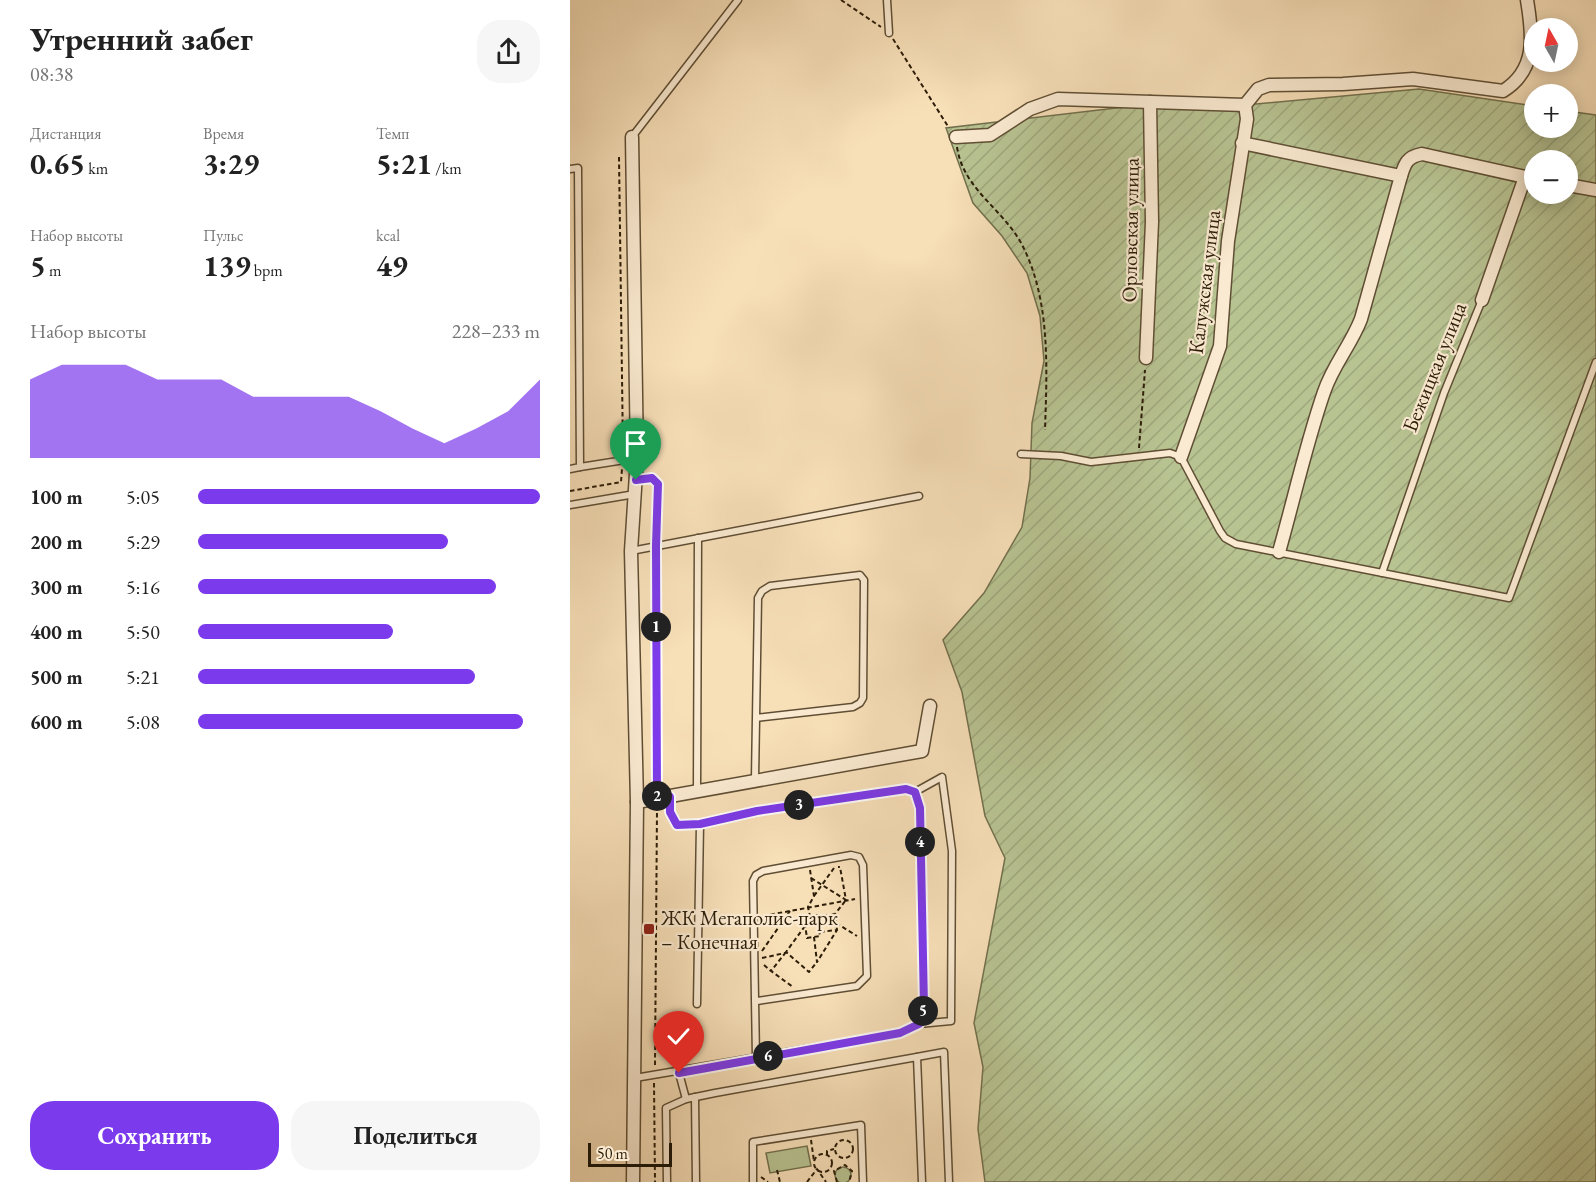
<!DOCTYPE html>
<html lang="ru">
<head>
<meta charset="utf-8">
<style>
	:root { --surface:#fff; --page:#f6f6f6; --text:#222; --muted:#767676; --accent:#7c3aed }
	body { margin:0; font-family:"EB Garamond",serif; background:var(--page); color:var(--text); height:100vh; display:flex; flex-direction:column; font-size:22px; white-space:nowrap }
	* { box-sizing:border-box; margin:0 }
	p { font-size:20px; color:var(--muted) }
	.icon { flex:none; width:33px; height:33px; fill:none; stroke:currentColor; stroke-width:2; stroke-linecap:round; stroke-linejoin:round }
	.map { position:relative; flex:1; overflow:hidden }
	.details { display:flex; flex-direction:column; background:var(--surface); width:570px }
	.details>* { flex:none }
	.needle { width:39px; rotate:351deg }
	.controls { position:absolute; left:954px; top:18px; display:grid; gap:12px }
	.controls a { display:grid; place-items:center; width:54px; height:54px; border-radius:50%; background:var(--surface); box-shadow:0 3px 15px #0003; font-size:30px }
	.scale { position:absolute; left:18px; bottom:15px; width:84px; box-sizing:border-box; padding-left:6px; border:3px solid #2c1d08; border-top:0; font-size:16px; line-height:21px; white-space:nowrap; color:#2c1d08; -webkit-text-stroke:4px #faead1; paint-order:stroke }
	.pin { position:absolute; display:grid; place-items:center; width:51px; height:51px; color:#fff; margin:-62px -26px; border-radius:50% 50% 50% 0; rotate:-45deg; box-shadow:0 0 6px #0007 }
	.pin .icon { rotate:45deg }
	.km { position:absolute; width:30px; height:30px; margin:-15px; border-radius:50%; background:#222; color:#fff; font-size:16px; line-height:30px; text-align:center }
	.round { display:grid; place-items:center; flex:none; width:63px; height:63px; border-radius:24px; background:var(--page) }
	.head { display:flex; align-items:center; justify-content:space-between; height:102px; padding:0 30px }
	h1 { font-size:33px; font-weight:700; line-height:45px }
	.stats { display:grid; grid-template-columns:repeat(3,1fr); gap:9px; height:102px; padding:6px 30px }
	.stats div { display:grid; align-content:center }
	.stats b { font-size:30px; font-weight:700 }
	.stats small { font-size:16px; font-weight:400 }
	.stats p { font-size:16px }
	.chart { height:168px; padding:12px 30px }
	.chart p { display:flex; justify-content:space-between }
	.chart svg { width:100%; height:108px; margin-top:6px; fill:var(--accent); opacity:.7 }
	.button { display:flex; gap:12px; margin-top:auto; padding:12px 30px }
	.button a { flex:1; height:69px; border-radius:24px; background:var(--accent); color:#fff; font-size:24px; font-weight:700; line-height:69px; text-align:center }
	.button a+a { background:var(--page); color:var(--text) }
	ul { padding:0 30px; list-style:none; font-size:20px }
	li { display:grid; grid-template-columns:96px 72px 1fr; align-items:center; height:45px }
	li i { height:15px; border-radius:8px; background:var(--accent) }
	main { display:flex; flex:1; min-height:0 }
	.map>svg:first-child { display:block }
</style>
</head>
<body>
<main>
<section class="details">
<div class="head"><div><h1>Утренний забег</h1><p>08:38</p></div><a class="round"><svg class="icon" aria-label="share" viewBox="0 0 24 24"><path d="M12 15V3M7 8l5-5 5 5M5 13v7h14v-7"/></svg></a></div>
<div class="stats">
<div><p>Дистанция</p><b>0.65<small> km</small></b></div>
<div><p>Время</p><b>3:29</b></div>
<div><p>Темп</p><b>5:21<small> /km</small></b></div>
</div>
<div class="stats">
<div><p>Набор высоты</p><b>5<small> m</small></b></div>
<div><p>Пульс</p><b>139<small> bpm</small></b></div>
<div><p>kcal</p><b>49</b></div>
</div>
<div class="chart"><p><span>Набор высоты</span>228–233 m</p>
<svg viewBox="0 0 160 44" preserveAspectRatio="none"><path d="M0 44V12L10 6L20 6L30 6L40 12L50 12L60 12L70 19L80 19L90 19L100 19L110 25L120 32L130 38L140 32L150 25L160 12V44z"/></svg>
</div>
<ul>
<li><b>100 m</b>5:05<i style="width:100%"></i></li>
<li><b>200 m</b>5:29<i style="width:73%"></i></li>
<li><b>300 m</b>5:16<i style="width:87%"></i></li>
<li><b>400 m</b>5:50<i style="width:57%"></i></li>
<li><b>500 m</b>5:21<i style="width:81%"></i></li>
<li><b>600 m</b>5:08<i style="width:95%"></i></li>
</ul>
<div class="button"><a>Сохранить</a><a>Поделиться</a></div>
</section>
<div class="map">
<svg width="1026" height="1182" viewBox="0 0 1026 1182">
	<defs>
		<pattern id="grass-tufts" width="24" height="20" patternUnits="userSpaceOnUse" patternTransform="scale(1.5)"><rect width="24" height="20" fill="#b8c392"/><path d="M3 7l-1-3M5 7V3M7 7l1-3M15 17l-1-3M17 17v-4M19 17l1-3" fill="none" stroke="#9ea77c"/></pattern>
		<pattern id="garden-furrows" width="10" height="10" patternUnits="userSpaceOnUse" patternTransform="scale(1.5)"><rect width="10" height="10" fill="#b8c392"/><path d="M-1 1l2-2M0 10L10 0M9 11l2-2" fill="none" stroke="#9ea77c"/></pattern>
	</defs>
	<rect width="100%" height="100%" fill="#f7dfb8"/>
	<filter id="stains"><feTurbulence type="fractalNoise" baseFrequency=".00333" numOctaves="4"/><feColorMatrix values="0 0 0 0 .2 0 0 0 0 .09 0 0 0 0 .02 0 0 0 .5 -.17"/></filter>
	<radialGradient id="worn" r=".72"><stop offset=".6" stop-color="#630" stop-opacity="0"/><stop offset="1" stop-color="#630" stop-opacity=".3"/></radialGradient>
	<circle fill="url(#grass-tufts)" stroke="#72704d" stroke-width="1.5" cx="273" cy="1175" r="8"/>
	<path fill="url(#garden-furrows)" stroke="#72704d" stroke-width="1.5" fill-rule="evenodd" d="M849 89 964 106V128H998V111L1026 115V1182H415L408 1129 413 1067 404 1023 435 858 415 816 392 692 373 640 414 593 452 527 460 478 462 423 474 361 470 316 457 273 432 236 403 203 376 128 580 104 675 105ZM964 160H998V194H964Z"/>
	<path fill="#b8c392" stroke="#72704d" stroke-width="1.5" d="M237 1146 241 1166 200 1173 196 1153Z"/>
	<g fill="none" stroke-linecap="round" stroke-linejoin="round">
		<defs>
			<g id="service">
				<path d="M317 0 319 33"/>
				<path d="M62 137 168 0"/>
				<path d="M0 169 8 168 10 467 0 469"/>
				<path d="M451 454 491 456 521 462 600 453 611 457 650 531 655 538 666 544 939 598 1026 362"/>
				<path d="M10 467 67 458"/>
				<path d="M0 505 65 494"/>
				<path d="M61 551 349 496"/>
				<path d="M812 573 874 393 912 300"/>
				<path d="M185 779 188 598 192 591 200 586 290 575 294 580 293 698 290 703 283 707 186 718"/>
				<path d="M127 791 128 538"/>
				<path d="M100 797V811L107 825 130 824 127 1004"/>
				<path d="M130 824 187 811 336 789 345 792 372 777 382 851 381 1021 349 1024"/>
				<path d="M347 1057 374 1052 379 1182"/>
				<path d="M186 1058 183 881 186 875 193 871 281 855 289 857 293 865 297 976 287 986 187 1001"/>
				<path d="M109 1073 116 1099"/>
				<path d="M65 1078 330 1033 349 1024 354 1007 350 808 345 792"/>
				<path d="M125 1097 126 1182"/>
				<path d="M97 1182 96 1108 116 1099 145 1093 347 1057 352 1182"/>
				<path d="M183 1182V1142L291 1125 293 1182"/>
			</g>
			<g id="minor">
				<path d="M62 137 67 458 61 551 67 802 63 1182"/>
				<path d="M386 137 420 135 460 109 488 99 675 105"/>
				<path d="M672 143 831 176C835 163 837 157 852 154L964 179"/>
				<path d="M998 185 1026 190"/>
				<path d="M912 300 955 177"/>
				<path d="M576 358 582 222 580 102"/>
				<path d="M611 457 650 346 658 241 677 119 675 105 688 89 699 85 773 84 843 79 933 91C967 70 963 36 957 0"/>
				<path d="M709 552C724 499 736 444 754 392 763 365 781 345 791 319L831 176"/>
				<path d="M67 802 352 751 360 706"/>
			</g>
		</defs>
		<use href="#service" stroke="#5f4e34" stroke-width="9"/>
		<use href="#minor" stroke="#5f4e34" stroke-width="15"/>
		<g stroke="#2c1d08" stroke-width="2" stroke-dasharray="4.5 3" stroke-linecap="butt">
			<path d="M271 0 311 27"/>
			<path d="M323 39 379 128"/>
			<path d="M387 147C393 188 430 207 450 241 481 297 477 368 475 430"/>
			<path d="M49 157 53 451"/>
			<path d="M569 448 575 370"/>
			<path d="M75 479 87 480 88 485 86 537"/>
			<path d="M0 491 51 482 52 469"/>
			<path d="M86 555 87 786"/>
			<path d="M240 870 244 896 238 907 240 917"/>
			<path d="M241 878 276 900 270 867H268"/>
			<path d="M244 896 264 868"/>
			<path d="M247 915 250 936 237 938 234 918Z"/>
			<path d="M193 916 285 899"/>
			<path d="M247 917 265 914 276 900"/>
			<path d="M266 923 287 936"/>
			<path d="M235 926 216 952 239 972 247 962"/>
			<path d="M250 932 267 930 265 914"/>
			<path d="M244 937 247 962 267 930"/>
			<path d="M192 951 220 911"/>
			<path d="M216 952 201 971 223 987"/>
			<path d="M192 958 215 953"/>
			<path d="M194 965 201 971"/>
			<path d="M85 1065 87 810"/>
			<path d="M84 1083 85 1182"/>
			<path d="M241 1140 244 1161"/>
			<circle cx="274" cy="1149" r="9"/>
			<circle cx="253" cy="1163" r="9"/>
			<path d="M257 1155V1151L264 1149"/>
			<path d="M207 1170 210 1182"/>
			<path d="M191 1177 198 1182"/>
			<path d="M237 1182 247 1169 256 1182"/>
			<path d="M267 1182 264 1171 275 1165 282 1171 279 1182"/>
		</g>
		<use href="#service" stroke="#faead1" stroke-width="6"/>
		<use href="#minor" stroke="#faead1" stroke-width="12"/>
	</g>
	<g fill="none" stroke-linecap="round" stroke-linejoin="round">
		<defs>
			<path id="route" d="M66 480 82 478 88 484 86 546 87 799 100 797V812L107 825 130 824 187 811 336 789 345 792 350 808 354 1007 349 1024 330 1033 109 1073"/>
		</defs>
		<use href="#route" stroke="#fff" stroke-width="12"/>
		<use href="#route" stroke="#7c3aed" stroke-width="8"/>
	</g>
	<rect fill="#8f2418" stroke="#faead1" stroke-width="2" x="73" y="923" width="12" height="12" rx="3"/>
	<g text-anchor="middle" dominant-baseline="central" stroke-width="4.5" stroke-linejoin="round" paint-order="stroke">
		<g font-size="21" fill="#2c1d08" stroke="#faead1">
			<text transform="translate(560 230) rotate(-89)">Орловская улица</text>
			<text transform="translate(634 282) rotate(-83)">Калужская улица</text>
			<text transform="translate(864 367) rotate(-68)">Бежицкая улица</text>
		</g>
		<g font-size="21" fill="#2c1d08" stroke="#faead1" text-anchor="start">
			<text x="91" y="917">ЖК Мегаполис-парк<tspan x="91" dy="24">– Конечная</tspan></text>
		</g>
	</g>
	<rect width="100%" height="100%" filter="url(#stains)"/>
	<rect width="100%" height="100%" fill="url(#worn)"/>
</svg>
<div class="controls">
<a><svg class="needle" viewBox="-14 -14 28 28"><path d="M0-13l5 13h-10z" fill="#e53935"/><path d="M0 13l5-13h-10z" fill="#767676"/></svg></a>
<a>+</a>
<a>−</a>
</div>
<div class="scale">50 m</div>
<div class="pin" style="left:66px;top:480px;background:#1e9e55"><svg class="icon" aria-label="arrive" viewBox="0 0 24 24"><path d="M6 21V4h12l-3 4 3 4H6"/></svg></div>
<div class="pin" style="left:109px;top:1073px;background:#d93025"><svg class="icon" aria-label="check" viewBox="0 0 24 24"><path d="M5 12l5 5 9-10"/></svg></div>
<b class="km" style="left:86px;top:627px">1</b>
<b class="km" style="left:87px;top:796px">2</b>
<b class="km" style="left:229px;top:805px">3</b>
<b class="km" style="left:350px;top:842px">4</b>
<b class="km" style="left:353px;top:1011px">5</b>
<b class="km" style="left:198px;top:1056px">6</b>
</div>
</main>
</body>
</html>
